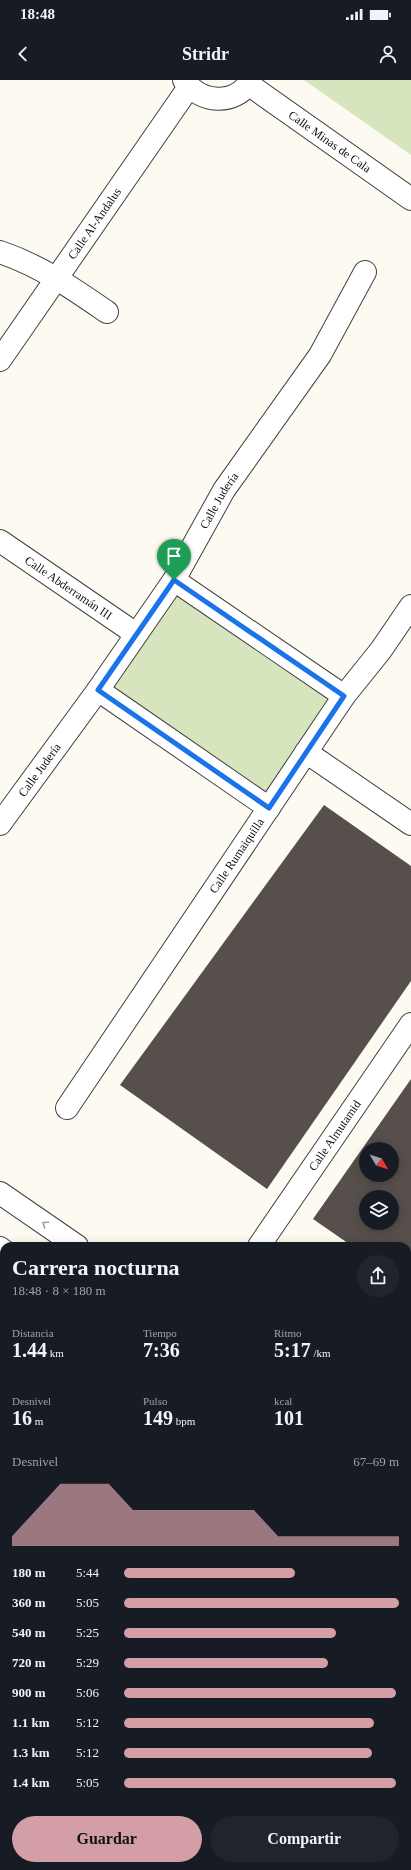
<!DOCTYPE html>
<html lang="es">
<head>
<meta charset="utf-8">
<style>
	:root { --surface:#171b24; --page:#20242c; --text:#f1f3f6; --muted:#9ea1a6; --accent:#d49ea7 }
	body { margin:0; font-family:Georgia,serif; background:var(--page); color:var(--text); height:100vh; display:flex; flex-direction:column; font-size:15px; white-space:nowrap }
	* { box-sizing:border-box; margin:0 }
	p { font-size:13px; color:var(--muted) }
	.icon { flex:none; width:22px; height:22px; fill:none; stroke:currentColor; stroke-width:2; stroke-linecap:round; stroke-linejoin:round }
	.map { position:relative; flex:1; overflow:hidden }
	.drawer { position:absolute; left:0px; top:1162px; width:411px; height:628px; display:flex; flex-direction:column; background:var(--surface); border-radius:12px 12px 0 0; box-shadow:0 2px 10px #0003 }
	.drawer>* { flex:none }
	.needle { width:26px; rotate:129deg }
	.controls { position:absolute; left:359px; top:1062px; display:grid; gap:8px }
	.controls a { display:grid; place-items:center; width:40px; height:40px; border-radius:50%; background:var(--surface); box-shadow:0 2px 10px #0003; font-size:20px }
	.pin { position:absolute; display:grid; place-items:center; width:34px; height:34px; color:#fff; margin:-41px -17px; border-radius:50% 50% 50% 0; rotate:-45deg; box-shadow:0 0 4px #0007 }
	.pin .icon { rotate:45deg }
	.round { display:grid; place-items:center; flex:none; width:42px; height:42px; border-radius:21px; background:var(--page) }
	.head { display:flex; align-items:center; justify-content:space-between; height:68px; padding:0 12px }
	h1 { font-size:22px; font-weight:600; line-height:30px }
	.stats { display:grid; grid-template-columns:repeat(3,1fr); gap:6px; height:68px; padding:4px 12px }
	.stats div { display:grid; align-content:center }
	.stats b { font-size:20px; font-weight:600 }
	.stats small { font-size:11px; font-weight:400 }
	.stats p { font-size:11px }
	.chart { height:112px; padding:8px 12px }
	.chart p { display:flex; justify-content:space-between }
	.chart svg { width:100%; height:72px; margin-top:4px; fill:var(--accent); opacity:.7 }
	.action { display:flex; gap:8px; margin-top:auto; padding:8px 12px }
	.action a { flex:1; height:46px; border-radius:24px; background:var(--accent); color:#111; font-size:16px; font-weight:600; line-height:46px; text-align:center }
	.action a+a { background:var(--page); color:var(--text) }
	ul { padding:0 12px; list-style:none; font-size:13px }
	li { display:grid; grid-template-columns:64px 48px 1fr; align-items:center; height:30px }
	li i { height:10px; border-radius:5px; background:var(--accent) }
	.status { display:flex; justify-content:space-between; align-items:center; height:28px; padding:0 20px; background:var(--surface); direction:ltr }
	.status svg { height:11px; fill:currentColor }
	header { display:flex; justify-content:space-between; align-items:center; height:52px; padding:0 12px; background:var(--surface); font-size:18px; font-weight:600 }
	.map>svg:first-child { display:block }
</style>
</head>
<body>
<div class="status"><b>18:48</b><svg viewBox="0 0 49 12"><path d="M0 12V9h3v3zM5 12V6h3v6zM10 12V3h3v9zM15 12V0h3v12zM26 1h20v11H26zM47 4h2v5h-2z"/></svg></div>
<header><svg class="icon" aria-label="back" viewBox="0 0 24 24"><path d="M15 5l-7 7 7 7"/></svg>Stridr<svg class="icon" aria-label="person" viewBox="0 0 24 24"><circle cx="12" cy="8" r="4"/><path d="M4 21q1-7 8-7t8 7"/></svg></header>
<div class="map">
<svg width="411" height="1790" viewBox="0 0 411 1790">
	<rect width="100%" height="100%" fill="#fdfaf1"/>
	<g fill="#d6e5be">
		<path d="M304 0H411V75Z"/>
		<path d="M174 511 333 618 269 713 110 606Z"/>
	</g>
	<g fill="#564f4c" fill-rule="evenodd">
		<path d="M324 725 411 786V901L267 1109 120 1005Z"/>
		<path d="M411 999V1207L407 1204V1166H352L313 1139ZM366 1069H392V1095H366ZM366 1117H392V1143H366Z"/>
		<path d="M4 1577V1622L0 1619V1582Z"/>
		<path d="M407 1668 411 1671V1730L407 1735Z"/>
		<path d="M238 1786H371L369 1790H243Z"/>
	</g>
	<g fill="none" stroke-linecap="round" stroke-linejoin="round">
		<defs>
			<g id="street">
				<path d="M184 0C200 23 235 27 251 0"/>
				<path id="s1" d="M248 4 411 119"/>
				<path d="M0 172C41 186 72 208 107 232"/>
				<path id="s2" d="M0 280 189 7"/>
				<path id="s3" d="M0 461 136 554"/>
				<path d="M174 500 344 616"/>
				<path d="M98 610 269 728"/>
				<path d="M306 672 411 744"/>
				<path id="s4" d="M0 744 98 610 174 500 224 410 320 275 365 192"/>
				<path id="s5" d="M67 1028 344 616 381 570 411 526"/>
				<path d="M0 1113 77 1166"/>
				<path id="s6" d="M259 1166 411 944"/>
				<path d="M0 1168 4 1171"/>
				<path d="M407 1392 411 1395"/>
				<path d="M407 1446 411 1449"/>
				<path d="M0 1539 4 1534"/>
				<path d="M0 1631 4 1634"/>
				<path d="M0 1733 4 1735"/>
				<path d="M407 1769 411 1763"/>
				<path d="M221 1786 227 1790"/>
				<path d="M5 1790 10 1786"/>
				<path d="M112 1790 115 1786"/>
				<path d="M393 1790 395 1786"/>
			</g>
		</defs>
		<use href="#street" stroke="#414141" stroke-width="24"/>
		<use href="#street" stroke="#fff" stroke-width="22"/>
	</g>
	<defs><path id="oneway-chevron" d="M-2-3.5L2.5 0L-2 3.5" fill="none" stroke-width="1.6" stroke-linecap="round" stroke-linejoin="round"/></defs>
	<use stroke="#9f9f9f" href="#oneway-chevron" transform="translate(45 1144) rotate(-145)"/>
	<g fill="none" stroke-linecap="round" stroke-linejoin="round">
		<defs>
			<path id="route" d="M174 500 344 616 269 728 98 610Z"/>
		</defs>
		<use href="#route" stroke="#fff" stroke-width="8"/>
		<use href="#route" stroke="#1a73e8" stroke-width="5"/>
	</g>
	<g text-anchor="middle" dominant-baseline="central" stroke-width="4" stroke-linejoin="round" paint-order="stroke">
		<g font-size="12" fill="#0e0e0e" stroke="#fff">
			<text stroke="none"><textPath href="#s1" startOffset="100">Calle Minas de Cala</textPath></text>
			<text stroke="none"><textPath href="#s2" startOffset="166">Calle Al-Andalus</textPath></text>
			<text stroke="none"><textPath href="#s4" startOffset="391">Calle Judería</textPath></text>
			<text stroke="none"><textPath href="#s3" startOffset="83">Calle Abderramán III</textPath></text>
			<text stroke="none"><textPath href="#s4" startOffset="67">Calle Judería</textPath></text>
			<text stroke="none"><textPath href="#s5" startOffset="304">Calle Rumaiquilla</textPath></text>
			<text stroke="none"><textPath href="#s6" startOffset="134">Calle Almutamid</textPath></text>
		</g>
	</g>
</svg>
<div class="controls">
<a><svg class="needle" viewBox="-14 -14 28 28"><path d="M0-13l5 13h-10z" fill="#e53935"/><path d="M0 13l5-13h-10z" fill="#9ea1a6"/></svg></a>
<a><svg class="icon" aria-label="layers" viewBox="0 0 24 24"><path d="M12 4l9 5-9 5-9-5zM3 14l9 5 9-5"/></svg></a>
</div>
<div class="pin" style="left:174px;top:500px;background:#1e9e55"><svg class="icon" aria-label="arrive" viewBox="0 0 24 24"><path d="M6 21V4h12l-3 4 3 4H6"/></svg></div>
<section class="drawer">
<div class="head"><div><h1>Carrera nocturna</h1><p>18:48 · 8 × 180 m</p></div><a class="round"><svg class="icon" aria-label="share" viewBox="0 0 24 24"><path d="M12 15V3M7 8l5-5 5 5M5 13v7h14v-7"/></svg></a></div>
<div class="stats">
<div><p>Distancia</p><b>1.44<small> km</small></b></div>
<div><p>Tiempo</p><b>7:36</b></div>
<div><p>Ritmo</p><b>5:17<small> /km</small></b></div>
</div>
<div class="stats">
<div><p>Desnivel</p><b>16<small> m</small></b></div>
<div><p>Pulso</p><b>149<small> bpm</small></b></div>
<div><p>kcal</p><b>101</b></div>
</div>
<div class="chart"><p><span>Desnivel</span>67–69 m</p>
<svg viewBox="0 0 160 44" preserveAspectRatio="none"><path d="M0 44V38L10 22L20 6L30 6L40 6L50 22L60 22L70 22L80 22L90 22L100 22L110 38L120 38L130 38L140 38L150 38L160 38V44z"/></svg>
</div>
<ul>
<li><b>180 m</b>5:44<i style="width:62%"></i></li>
<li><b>360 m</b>5:05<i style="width:100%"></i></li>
<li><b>540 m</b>5:25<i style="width:77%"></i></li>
<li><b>720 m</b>5:29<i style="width:74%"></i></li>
<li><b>900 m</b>5:06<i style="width:99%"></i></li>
<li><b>1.1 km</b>5:12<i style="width:91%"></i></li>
<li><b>1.3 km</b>5:12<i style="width:90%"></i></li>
<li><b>1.4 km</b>5:05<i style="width:99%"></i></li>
</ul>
<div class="action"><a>Guardar</a><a>Compartir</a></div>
</section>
</div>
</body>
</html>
